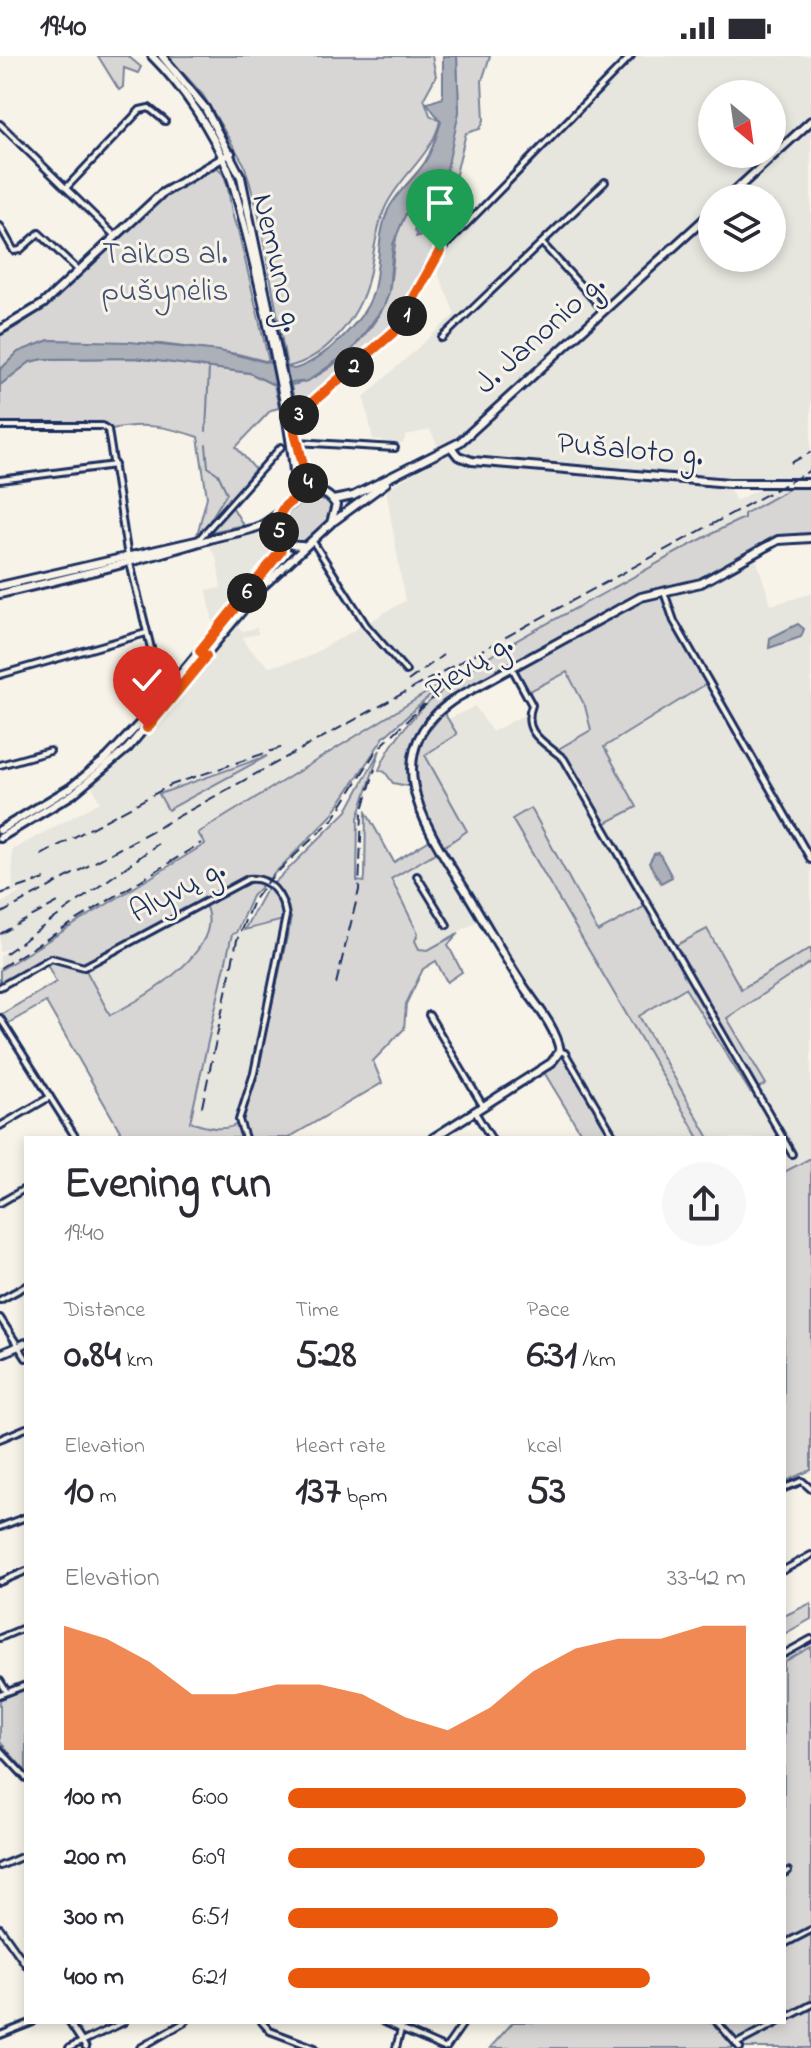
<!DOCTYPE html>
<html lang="en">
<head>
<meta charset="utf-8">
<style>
	:root { --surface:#fff; --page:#f7f7f7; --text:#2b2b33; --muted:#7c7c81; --accent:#ea580c }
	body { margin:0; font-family:"Indie Flower",sans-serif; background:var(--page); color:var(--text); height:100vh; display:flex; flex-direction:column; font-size:30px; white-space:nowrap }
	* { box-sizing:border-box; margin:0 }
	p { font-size:26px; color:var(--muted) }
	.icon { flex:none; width:44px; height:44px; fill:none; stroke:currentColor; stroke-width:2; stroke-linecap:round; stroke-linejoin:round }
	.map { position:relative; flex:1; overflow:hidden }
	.side { position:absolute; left:24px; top:1080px; width:762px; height:888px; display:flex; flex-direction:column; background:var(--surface); border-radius:0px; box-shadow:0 4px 12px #0003 }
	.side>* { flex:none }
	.needle { width:52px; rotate:151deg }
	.tools { position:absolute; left:698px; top:24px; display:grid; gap:16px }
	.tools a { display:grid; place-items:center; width:88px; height:88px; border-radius:50%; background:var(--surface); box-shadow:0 4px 12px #0003; font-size:40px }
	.pin { position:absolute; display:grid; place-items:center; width:68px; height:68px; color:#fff; margin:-82px -34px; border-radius:50% 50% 50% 0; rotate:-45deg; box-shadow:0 0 8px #0007 }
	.pin .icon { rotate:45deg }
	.km { position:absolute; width:40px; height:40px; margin:-20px; border-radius:50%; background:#222; color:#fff; font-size:22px; line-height:40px; text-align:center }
	.round { display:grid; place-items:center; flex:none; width:84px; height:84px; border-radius:42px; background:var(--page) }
	.summary { display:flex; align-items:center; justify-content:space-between; height:136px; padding:0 40px }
	h1 { font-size:44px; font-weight:700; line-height:60px }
	.figures { display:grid; grid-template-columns:repeat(3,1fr); gap:12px; height:136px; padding:8px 40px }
	.figures div { display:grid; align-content:center }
	.figures b { font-size:40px; font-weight:700 }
	.figures small { font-size:22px; font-weight:400 }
	.figures p { font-size:22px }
	.chart { height:224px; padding:16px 40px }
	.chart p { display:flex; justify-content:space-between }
	.chart svg { width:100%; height:144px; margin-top:8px; fill:var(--accent); opacity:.7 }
	ul { padding:0 40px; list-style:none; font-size:26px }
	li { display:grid; grid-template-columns:128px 96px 1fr; align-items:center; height:60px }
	li i { height:20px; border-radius:10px; background:var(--accent) }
	.status { display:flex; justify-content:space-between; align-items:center; height:56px; padding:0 40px; background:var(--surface); direction:ltr }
	.status svg { height:22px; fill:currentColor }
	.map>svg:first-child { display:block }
</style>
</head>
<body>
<div class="status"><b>19:40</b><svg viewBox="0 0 49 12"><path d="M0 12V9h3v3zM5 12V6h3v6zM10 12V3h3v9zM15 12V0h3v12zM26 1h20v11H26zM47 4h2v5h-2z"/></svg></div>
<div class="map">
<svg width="811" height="1992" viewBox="0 0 811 1992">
	<rect width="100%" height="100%" fill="#f7f3e8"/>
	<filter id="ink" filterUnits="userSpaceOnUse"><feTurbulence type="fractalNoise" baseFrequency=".0125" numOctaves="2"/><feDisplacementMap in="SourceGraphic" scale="16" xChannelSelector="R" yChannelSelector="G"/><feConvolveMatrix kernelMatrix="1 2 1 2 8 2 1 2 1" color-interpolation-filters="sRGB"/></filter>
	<g filter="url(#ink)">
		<g fill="#e6e5de" fill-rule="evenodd">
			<path d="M628 0H811V421H753L730 434 736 445 773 426 798 428 744 458V462L478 610 435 642 432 637 444 626 328 695 199 776 205 788 0 914V900L10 891 0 896V848L24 834 0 840V836L13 832 12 794 100 746 91 728 125 698 182 637 235 567 242 575 257 572 258 578 243 581 245 588 269 611 306 602 405 545 386 433 443 401 430 374 407 379 402 388 373 383 364 341 455 258 432 203 456 174ZM712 38H772V98H712ZM712 142H772V202H712ZM260 702V703L168 754 184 727Z"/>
			<path d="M272 473 279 492 214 574 207 534 221 532 217 504 210 490Z"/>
			<path d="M756 502 771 549 811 538V892L741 933 707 874 673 891 598 876 531 753 512 763 699 1082H617L484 861 428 894 419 893 391 823 442 792 446 739 424 699 457 678 449 663 475 650 492 676 528 657 532 649 526 637 567 615 586 650 591 675 555 695 636 751 604 691 711 625 678 567 667 537 699 533Z"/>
			<path d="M203 844 210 857 207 883 166 927 110 959 83 909Z"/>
			<path d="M291 862 257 1018 244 1048 243 1065 235 1071 211 1073 190 1067 232 878Z"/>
			<path d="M811 906V1102L784 1116V1082H709L638 960 685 931 750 1036 766 1028 727 962Z"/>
		</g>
		<g fill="#d7d6d4" stroke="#798299" stroke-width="2" fill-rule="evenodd">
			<path d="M98 0H128L141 11 138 17 124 12 123 31 119 34Z"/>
			<path d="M168 0H432L436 20 424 42 430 59 440 65C432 100 400 119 385 152 375 176 374 200 368 224 359 262 325 303 287 311L258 155 244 108 203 39Z"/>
			<path d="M457 0H490L482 25 484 64 480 73 466 77 446 159 456 174C444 189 431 202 423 219 417 230 415 243 408 254 386 288 332 334 295 350L291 329C326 326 382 270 389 235 395 211 391 143 425 137L429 141 420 157 416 181 421 180 459 56Z"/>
			<path d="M218 112C233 125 227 156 238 174L269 306 238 298 161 288 49 284 18 296 0 314V279C68 252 158 117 218 112Z"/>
			<path d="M135 302 250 317 274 329 279 352 271 354 236 391 255 413 229 445 243 469 197 479 207 441 198 381C166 370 141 366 108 374L102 370H0V329L30 306 43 303Z"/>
			<path d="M798 428 811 429V478L777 482 701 523 644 535 448 641C416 664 408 692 408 730L393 727 385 716 379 714C414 627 537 575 613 532 656 509 699 482 744 462V458Z"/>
			<path d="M312 442 329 446 333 452C329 468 311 488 294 486L284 477V462L298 446Z"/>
			<path d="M667 537 678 567 711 625 604 691 637 751 602 769 564 703 555 695 591 674 585 650 567 616 526 637 514 616 643 544Z"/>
			<path d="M449 623 384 681 331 760 252 840 236 877 232 878 190 1066C208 1072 226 1077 243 1065L244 1049 257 1018 291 862 244 874 264 837 347 755 380 694 358 762 357 825 364 826 365 821 366 756 394 806 430 784 437 796 391 823 418 877 415 885 419 893 428 894 459 877 448 889 462 916 447 926 436 905 423 913 406 948 404 973 373 1005 382 1027 288 1082H124L46 946 7 968 0 959 56 926 44 902 0 928V914L205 788 198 777ZM202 844C233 890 145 942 110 959L83 909Z"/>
			<path d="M443 655 457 678 425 699 467 775 442 792C423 759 408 724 422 687 426 673 439 668 443 655Z"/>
			<path d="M267 700 168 754 159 738Z"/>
			<path d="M531 752 598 876 647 849 673 891 707 873 741 933 811 892V906L727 962 766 1028 750 1036 685 932 639 960 709 1082H699L512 763Z"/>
			<path d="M563 996 617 1082H584L542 1013Z"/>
			<path d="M811 1102V1414L784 1426V1116Z"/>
			<path d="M811 1547V1563L784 1578V1560Z"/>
			<path d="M811 1591V1992H490L513 1966H784V1606Z"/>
			<path d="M26 1631V1716L0 1686V1642Z"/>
		</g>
		<g fill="#acb0b9" stroke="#727c95" stroke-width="2">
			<path d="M443 0H457L459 56 446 118 424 177 419 181 414 175 429 141 425 137 412 143 393 188 389 236 384 250 353 293 308 325 274 329 250 317 135 302 44 303 30 306 0 329V314L18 296 49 284 130 286 220 295 294 313C322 306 368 262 374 233 380 206 377 180 388 154 397 135 414 123 425 106 433 93 437 79 441 66L427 47 443 42Z"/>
			<path d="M798 568 804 573 801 581 769 592 770 582Z"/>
			<path d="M659 797 672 821 661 827 649 807 654 798Z"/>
		</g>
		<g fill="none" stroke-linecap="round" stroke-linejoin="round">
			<g stroke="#727c95" stroke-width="2">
				<path d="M206 375 209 312"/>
				<path d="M204 474 227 437 218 418 208 411 206 389"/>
			</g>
			<defs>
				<g id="street">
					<path d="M0 68 115 180"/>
					<path d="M66 132 140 54 149 52 165 65"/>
					<path d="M0 170 14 195 20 194 39 177 79 215"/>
					<path d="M542 187 604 255"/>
					<path d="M442 282 605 126"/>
					<path d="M292 364 396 274 440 195 631 0"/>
					<path d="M0 370H102L108 374 127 495 161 633 165 637"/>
					<path d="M297 386 395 392"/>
					<path d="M0 424 115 409"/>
					<path d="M199 483 281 391"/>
					<path d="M312 484 366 569 406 615"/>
					<path d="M664 536 674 565 811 804"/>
					<path d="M512 612 532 649C521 678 546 687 564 703L783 1082"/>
					<path d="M0 619 146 577"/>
					<path d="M0 709 50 695"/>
					<path d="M417 820 447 869"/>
					<path d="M0 931 51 902 84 911 248 823C270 820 283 840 286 860L254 1017 239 1064 245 1082"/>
					<path d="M429 959 483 1050"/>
					<path d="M0 962 76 1082"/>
					<path d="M560 995 565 997 615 1082"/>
					<path d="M475 1056 491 1082"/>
					<path d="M0 1070 50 1041"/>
					<path d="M784 1084 792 1098"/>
					<path d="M0 1147 26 1132"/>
					<path d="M0 1244 26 1230"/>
					<path d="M0 1262 26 1302"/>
					<path d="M0 1383 26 1372"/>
					<path d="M784 1432 802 1425 811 1433"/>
					<path d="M0 1471 26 1461"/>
					<path d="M784 1514 811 1499"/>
					<path d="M0 1526 26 1515"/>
					<path d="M0 1582 26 1571"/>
					<path d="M784 1598 811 1583"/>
					<path d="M0 1625 7 1636"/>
					<path d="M0 1639 26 1629"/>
					<path d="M0 1694 26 1722"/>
					<path d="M0 1810 26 1799"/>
					<path d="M784 1817 788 1815"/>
					<path d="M0 1872 26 1909"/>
					<path d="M784 1888 811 1874"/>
					<path d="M784 1963 811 1949"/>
					<path d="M69 1966 86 1992"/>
					<path d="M262 1966 270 1975 315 1992"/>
					<path d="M384 1966 444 1992"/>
					<path d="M717 1966 740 1992"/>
					<path d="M0 1979 33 1966"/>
					<path d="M736 1988 778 1966"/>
					<path d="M69 1992 124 1966"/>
					<path d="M140 1992 185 1966"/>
					<path d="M396 1992 403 1966"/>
					<path d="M446 1992 464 1966"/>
				</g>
				<g id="secondary">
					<path d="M152 0C184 32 212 74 229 116 243 152 308 424 292 443"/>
					<path d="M162 0 205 52 241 121 292 364 306 421 315 437"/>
					<path d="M727 142 811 65"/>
					<path d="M0 274 43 248 161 138 231 97"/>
					<path d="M451 391 458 400 472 405 729 427H811"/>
					<path d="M333 444 353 440 460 386 712 156"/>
					<path d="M281 455C276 474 280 491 302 490"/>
					<path d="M334 465 386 427"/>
					<path d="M0 530 200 484"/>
					<path d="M0 538C72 521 143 504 213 482 228 478 245 476 260 470 281 462 314 413 336 449L331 467 262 531 128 692 73 738 0 782"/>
					<path d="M0 774 70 732 107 702 140 667 276 502 283 484"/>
					<path d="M433 1082 551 1007 560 995C556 972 537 950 524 931 504 901 486 868 467 837 427 773 371 696 458 641L641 541 701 527 778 484 811 482"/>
					<path d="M0 1298 26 1287"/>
				</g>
			</defs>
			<use href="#street" stroke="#1b2f5e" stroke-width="10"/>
			<use href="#secondary" stroke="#1b2f5e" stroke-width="12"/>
			<use href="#street" stroke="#f7f3e8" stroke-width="4"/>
			<use href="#secondary" stroke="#f7f3e8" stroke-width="6"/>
			<g stroke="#1b2f5e" stroke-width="2" stroke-dasharray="12 6" stroke-linecap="butt">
				<path d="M791 407 811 396"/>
				<path d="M408 625 443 599"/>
				<path d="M417 656 469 611"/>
				<path d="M41 799 171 729 286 690"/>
				<path d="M0 838 45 823"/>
				<path d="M0 858 811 414"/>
				<path d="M0 878 60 845"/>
				<path d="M5 898 158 788"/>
				<path d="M0 912 201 787"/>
				<path d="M336 928 359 834 362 757 375 713"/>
				<path d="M202 1051 237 884 253 845 267 826 334 762 376 695 424 648"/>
			</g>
		</g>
	</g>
	<g fill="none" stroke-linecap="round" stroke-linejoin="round" filter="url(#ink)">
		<defs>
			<path id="route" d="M147 672 206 600 200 595 280 496C284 485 278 481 278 470 277 449 297 439 315 437L306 421 292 364 396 274 440 195"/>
		</defs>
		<use href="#route" stroke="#fff" stroke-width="16"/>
		<use href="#route" stroke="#ea580c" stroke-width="10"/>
	</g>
	<g text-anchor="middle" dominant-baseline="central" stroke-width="6" stroke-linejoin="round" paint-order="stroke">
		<g font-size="32" fill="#415076" stroke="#f7f3e8">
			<text x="165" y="199">Taikos al.<tspan x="165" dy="37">pušynėlis</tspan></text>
		</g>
		<g font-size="32" fill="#1b2f5e" stroke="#f7f3e8">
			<text transform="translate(276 207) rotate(77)">Nemuno g.</text>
			<text transform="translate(541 279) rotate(-42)">J. Janonio g.</text>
			<text transform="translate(630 395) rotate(5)">Pušaloto g.</text>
			<text transform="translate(470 612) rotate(-33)">Pievų g.</text>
			<text transform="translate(178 836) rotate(-28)">Alyvų g.</text>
		</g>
	</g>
</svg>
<div class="tools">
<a><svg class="needle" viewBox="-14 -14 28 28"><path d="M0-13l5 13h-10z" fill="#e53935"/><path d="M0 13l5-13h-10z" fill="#7c7c81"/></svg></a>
<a><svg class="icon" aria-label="layers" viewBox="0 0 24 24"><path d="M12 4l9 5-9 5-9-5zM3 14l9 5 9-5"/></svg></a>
</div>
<div class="pin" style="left:440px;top:195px;background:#1e9e55"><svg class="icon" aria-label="arrive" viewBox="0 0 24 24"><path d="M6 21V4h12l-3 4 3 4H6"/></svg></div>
<div class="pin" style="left:147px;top:672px;background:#d93025"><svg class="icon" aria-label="check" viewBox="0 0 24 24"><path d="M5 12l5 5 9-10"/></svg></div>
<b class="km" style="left:407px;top:260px">1</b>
<b class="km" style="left:354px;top:311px">2</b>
<b class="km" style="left:299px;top:359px">3</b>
<b class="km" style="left:308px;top:427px">4</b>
<b class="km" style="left:279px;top:476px">5</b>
<b class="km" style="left:247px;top:537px">6</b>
<section class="side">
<div class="summary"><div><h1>Evening run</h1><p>19:40</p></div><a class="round"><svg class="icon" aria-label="share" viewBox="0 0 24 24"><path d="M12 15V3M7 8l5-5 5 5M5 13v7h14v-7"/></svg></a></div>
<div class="figures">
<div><p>Distance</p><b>0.84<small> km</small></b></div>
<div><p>Time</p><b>5:28</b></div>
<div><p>Pace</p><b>6:31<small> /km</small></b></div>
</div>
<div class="figures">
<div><p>Elevation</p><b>10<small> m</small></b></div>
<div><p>Heart rate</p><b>137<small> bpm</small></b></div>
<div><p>kcal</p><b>53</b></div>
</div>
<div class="chart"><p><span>Elevation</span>33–42 m</p>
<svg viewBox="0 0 160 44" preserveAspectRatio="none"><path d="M0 44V6L10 10L20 17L30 27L40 27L50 24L60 24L70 27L80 34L90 38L100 31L110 20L120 13L130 10L140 10L150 6L160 6V44z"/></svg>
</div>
<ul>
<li><b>100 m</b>6:00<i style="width:100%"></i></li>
<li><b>200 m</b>6:09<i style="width:91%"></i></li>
<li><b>300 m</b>6:51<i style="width:59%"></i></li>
<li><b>400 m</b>6:21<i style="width:79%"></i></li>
</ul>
</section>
</div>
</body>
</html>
